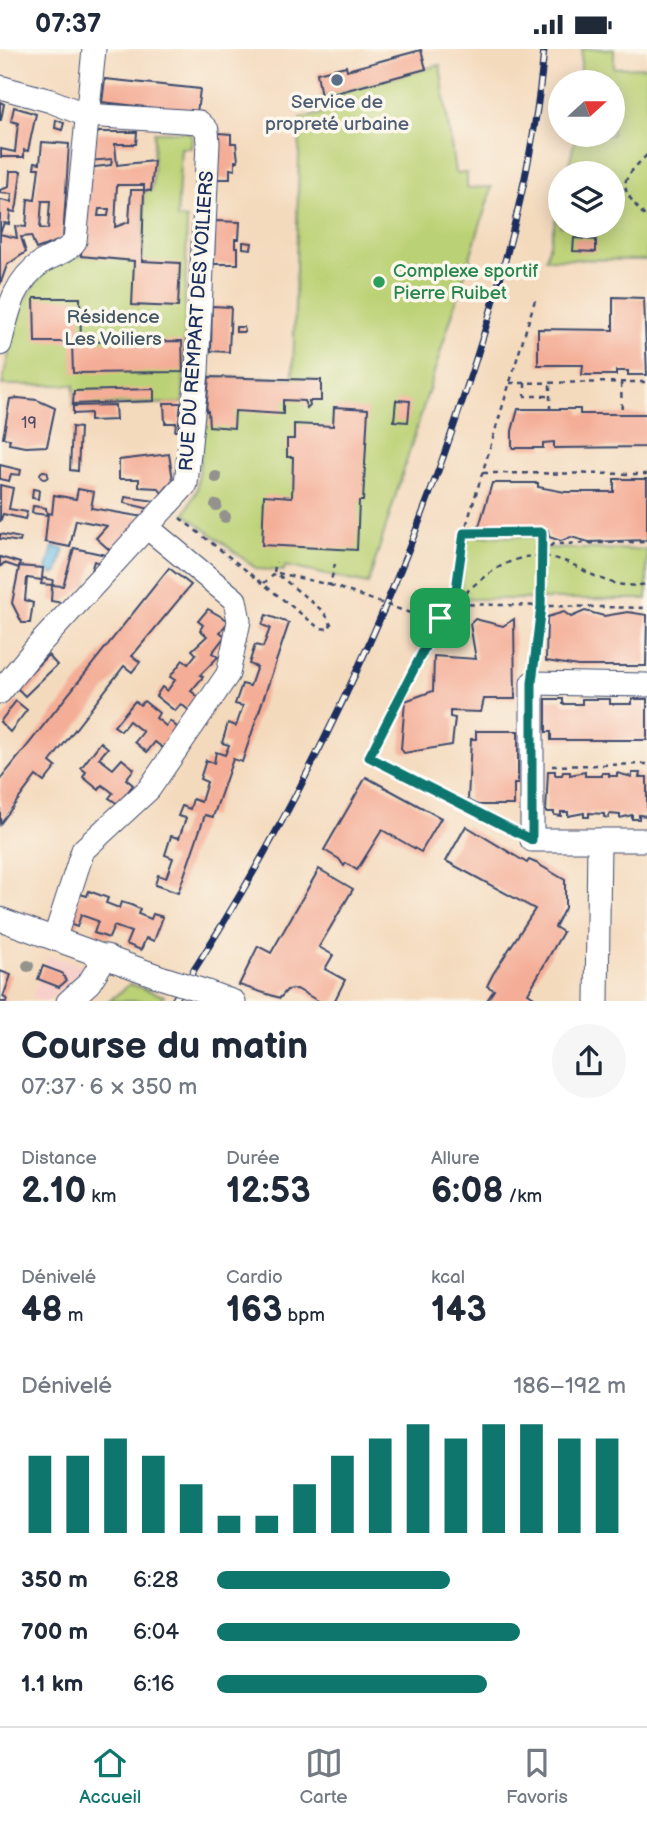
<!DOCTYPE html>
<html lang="fr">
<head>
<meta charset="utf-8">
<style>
	:root { --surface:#fff; --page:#f6f6f7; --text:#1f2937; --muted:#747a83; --line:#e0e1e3; --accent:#0f766e }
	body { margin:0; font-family:"Balsamiq Sans",sans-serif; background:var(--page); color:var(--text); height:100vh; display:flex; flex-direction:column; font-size:26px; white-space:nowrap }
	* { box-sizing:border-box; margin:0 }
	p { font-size:23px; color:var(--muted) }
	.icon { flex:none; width:38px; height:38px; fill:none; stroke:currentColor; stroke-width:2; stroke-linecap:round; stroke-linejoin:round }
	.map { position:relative; height:952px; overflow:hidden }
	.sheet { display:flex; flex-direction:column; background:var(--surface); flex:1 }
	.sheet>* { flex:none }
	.needle { width:46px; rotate:69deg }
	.buttons { position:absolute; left:548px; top:21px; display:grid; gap:14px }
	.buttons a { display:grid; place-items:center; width:77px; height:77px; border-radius:50%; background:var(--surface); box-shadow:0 4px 18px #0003; font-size:35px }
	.pin { position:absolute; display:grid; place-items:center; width:60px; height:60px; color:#fff; margin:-30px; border-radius:14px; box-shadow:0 4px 10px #0006 }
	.round { display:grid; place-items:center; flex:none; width:74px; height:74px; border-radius:37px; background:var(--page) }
	.head { display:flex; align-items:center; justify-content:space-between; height:119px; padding:0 21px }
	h1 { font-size:38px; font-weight:700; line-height:52px }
	.stats { display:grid; grid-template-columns:repeat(3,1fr); gap:10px; height:119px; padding:7px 21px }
	.stats div { display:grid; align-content:center }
	.stats b { font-size:35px; font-weight:700 }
	.stats small { font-size:19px; font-weight:400 }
	.stats p { font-size:19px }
	.chart { height:196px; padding:14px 21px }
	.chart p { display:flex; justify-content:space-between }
	.chart svg { width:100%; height:126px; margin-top:7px; stroke:var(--accent); stroke-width:6 }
	ul { padding:0 21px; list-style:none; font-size:23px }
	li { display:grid; grid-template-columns:112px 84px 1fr; align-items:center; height:52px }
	li i { height:18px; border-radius:9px; background:var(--accent) }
	.status { display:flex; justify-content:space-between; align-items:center; height:49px; padding:0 35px; background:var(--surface); direction:ltr }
	.status svg { height:19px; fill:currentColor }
	.menu { display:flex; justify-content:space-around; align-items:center; height:98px; border-top:2px solid var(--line); background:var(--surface); font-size:19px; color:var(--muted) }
	.menu a { display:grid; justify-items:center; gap:4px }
	.menu .active { color:var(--accent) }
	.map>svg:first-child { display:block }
</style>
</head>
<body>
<div class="status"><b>07:37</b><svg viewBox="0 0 49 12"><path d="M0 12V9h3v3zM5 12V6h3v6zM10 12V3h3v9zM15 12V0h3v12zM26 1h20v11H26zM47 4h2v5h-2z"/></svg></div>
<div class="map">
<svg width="647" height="953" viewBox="0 0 647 953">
	<rect width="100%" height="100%" fill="#fbf7ec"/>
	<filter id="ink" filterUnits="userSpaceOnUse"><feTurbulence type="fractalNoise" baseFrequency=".0143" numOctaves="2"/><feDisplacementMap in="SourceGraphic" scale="14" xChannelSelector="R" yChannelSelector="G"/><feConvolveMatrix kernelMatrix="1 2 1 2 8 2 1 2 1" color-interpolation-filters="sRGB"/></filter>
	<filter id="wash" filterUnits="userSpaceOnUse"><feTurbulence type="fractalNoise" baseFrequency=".00686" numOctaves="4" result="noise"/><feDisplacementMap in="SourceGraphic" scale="28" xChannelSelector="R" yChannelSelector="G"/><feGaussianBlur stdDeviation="1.57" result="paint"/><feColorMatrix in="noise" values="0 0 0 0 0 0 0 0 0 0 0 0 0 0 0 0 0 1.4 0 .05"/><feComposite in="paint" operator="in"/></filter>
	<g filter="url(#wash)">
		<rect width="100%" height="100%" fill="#f4dabd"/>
		<path fill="#f7d0cb" d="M48 906 88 919 46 952H41L32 949Z"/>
		<g fill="#bbd175" stroke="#6b806a" stroke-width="2">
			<path d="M582 0H614V19L647 18V211L546 210 560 152V177H612V124H567L576 86H612V33H580Z"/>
			<path d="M440 16 455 124H467V139L492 138 368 535 285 517 284 522 257 520 185 465 197 441 209 328 293 330 300 70 325 64 321 48Z"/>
			<path d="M154 83H187L192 87 191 99H181L177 169 187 170 183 354 73 357 74 336H2C12 293 23 210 82 207 102 206 122 211 142 212L144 141 151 142 153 136Z"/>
			<path d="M468 487 538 488 537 499 647 501V550H459Z"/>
			<path d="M130 935 164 947 160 952H109Z"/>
		</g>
		<path fill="#69bde5" stroke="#4276a2" stroke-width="2" d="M53 498 64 500 58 523 53 525 47 520Z"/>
		<g id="blocks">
			<g fill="#f4ad96" fill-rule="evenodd">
				<path d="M421 1 426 20 321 48 317 24 346 17 347 21Z"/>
				<path d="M105 30 200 40 197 64 102 53Z"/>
				<path d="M0 53 4 55 1 71H0Z"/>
				<path d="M14 58 36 65 28 102 24 101V108H1V100L15 103 18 74 11 72Z"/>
				<path d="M56 71 64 74 62 81 55 79Z"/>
				<path d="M99 83H137L136 95H115L117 116 154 112 151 142 144 141V136H117L115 178 129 173 131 141H144L142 212 180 214 178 258 132 256 134 212 81 207 87 119 111 116 112 110 88 112 89 92ZM99 160H109L108 167H98Z"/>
				<path d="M219 84 231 85V94H236L238 112H235V121L230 120V130H217Z"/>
				<path d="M42 93 69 95 63 190 36 200 31 187 21 188 26 203 7 216 0 236V185L17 189 15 177 26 178 28 150 35 151 39 119H34L35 113 40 114ZM42 152H50L48 180 40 179Z"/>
				<path d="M10 122H21L17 156 15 163 10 162 9 175 4 174 0 184V151L11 153 12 145 0 144V141L9 138Z"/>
				<path d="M215 172 240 173 239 190H235V198H238V215H214Z"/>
				<path d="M574 189 596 191V203L573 202Z"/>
				<path d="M243 193 252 194 251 200 243 199Z"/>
				<path d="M613 248 644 249 647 326H628V322H616V326H582L583 316H538V280L613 281Z"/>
				<path d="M34 249H80L81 293 182 292 183 323 73 324 72 293H35Z"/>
				<path d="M212 257 231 258 229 303 211 302Z"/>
				<path d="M236 278H244L245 283H236Z"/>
				<path d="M209 328 321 331V352H309L310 356 307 359 304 352 283 351V365L235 362 234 379 209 377 208 362H206Z"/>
				<path d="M154 340V352L73 355 74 342Z"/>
				<path d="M18 349 37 351 55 359 47 397 26 398 9 395 10 390 3 389 10 350Z"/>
				<path d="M396 351 410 352 408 373 394 372Z"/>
				<path d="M164 354H181L178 382H175L176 374H165Z"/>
				<path d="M115 356 116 371 90 372V364L73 365V357Z"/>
				<path d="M334 358 368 360 363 452H359L357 501 262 496 264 446 292 448 293 408H287V390H294V375L333 377Z"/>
				<path d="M518 360H580V365H647V398L554 399V393L543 394V399H512V382Z"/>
				<path d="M72 378 80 379 78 422 70 421Z"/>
				<path d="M169 405 173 431 162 444 158 439 139 438V430H119V411Z"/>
				<path d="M0 416 21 421 20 426 11 425 9 432 0 430Z"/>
				<circle cx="44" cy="426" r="4"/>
				<path d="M614 430H647V491L589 493 571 488 561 492 549 488 548 481H478L492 434H538V438L565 443H614Z"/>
				<path d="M0 436 13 439 9 460 27 463 25 470 3 465 0 473Z"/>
				<path d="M33 440 39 441 38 450 32 449Z"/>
				<path d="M78 440 94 443 91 459 143 468 113 504 96 489 107 477 76 471 70 498 45 493 48 464 52 465 54 446 76 450Z"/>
				<path d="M125 448 156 452 150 460 124 454Z"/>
				<path d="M33 457 46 459 47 466 32 464Z"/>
				<path d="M0 485 21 489 20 493 0 490Z"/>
				<path d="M74 499 110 507 104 515 94 512 87 535 62 554 51 552 52 536 63 537Z"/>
				<path d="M0 508 20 514 19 517 43 519 42 529 53 531 52 536 41 535 42 531 27 529 25 551 33 554 30 574H22L12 554 19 519 4 514 0 518Z"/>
				<path d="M169 519 191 536 132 607 140 613 132 623 124 617 50 713 56 718 44 733 36 727 0 775V731Z"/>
				<path d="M208 560 229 572 220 583 225 587 212 604 218 608 200 626 203 628 191 642 201 650 191 663 181 655 175 662 156 647 162 638 167 642 175 631 170 628 183 611 188 615 196 605 192 601 207 587 200 581 203 576 198 572Z"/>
				<path d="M585 562 604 567 628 563 647 566 646 617H578L546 612 547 568 564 563 571 568Z"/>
				<path d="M266 566 289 574 242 713 233 710 213 768 205 766 178 844 155 836 158 826 166 829 173 809 165 806 171 787 179 789 185 772 186 769 178 767 182 757 190 760 193 750 201 753 207 733 200 730 206 711 214 714 216 703 225 706 228 699 229 696 222 694 228 674 236 677 242 660 243 657 235 655 242 635 250 637 256 620 257 618 249 615 255 596 263 598 270 579 262 576Z"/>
				<path d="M475 570 503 577 514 570 515 650H484L481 663 450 662V668L455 669 452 696 404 704 401 700 405 652 433 642 434 607 476 610 470 575Z"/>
				<path d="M48 606 57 616 25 647 16 638Z"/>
				<path d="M546 650H563V655H582V650H610V655H632V650H647V691H551V683H546Z"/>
				<path d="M16 652 27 661 10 683 0 673Z"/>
				<path d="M135 652 140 656 144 652 159 664 156 669 166 677 170 672 178 679 163 699 155 693 147 703 135 693 143 683 129 672 121 682 114 677Z"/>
				<path d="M476 682H518V735H514V756H478L468 751 471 690H476Z"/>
				<path d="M101 693 108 699 99 709 113 720 122 710 134 720 126 730 133 736 118 755 109 749 113 744 108 740 102 736 99 741 83 728 86 723 81 719Z"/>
				<path d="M548 722H555V726H562L563 723H570V726L585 723V727H602V724H609V727H617V724L632 728V724H640L639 728H647V767L639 766V770H632V766L620 769V766L609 765V769L604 768V765L589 764V768H584V764L568 767V763H561V767L554 766V763H546Z"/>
				<path d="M366 728 441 769 421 803 382 781 357 821 346 814 344 817 339 810 324 801Z"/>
				<path d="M466 777 527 814 529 811 536 814 565 831V859L555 878 563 883 528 944 534 948 532 953H486L494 941 487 937 493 925 535 860 446 812Z"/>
				<path d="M319 820 353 840 319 898 333 906 325 920 345 931 334 953H320L297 940 287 941 280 949 239 936 258 897 271 904Z"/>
				<path d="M89 842 108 849 106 854 119 859 121 853 131 856 140 860 138 865 151 870 153 865 163 868 154 892 146 889 141 901 126 895 131 883 114 877 109 889 94 884 98 872 81 866 77 878 69 875 80 845 87 847Z"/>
				<path d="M43 917 62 924 66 932 59 938 38 930Z"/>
				<path d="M0 922 11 926 3 948 7 950 6 953H0Z"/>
			</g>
		</g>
	</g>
	<g filter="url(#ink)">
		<use href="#blocks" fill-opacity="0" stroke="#3c496c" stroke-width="2"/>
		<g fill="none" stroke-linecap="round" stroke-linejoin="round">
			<defs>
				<g id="minor">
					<path d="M0 38 51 52 86 66 199 73 207 81 208 94 197 323 186 435 35 600 0 643"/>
					<path d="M0 295C8 263 13 233 42 213 53 206 68 203 75 192L94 0"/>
					<path d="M599 791H532V634L647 636"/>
					<path d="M0 870 163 929"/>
					<path d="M55 888 83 801 149 740 228 625 239 572 235 551 148 479"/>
					<path d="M207 943 234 953"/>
					<path d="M68 953 89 934 106 907"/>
					<path d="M597 953 599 791H647"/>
				</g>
			</defs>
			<use href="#minor" stroke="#3c496c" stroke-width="25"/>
			<g stroke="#3c496c" stroke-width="2.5" stroke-dasharray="5 5" stroke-linecap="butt">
				<path d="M647 106C615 137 621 138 647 170"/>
				<path d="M535 251 464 484 454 555 647 559"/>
				<path d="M510 334 647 333"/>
				<path d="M525 334V347H549"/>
				<path d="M621 334 622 365"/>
				<path d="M550 336V360"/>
				<path d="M483 424 647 425"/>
				<path d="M180 469 319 579 329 580 331 575 324 563 276 524 264 534"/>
				<path d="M464 484 542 483 541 557 534 615"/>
				<path d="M542 504 553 495 647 493"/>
				<path d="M274 523 276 513"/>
				<path d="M278 524 330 536 335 515"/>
				<path d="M416 566 440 569C481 528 520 485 581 520 603 532 622 540 647 535"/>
				<path d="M440 569 369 708 514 782"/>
				<path d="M552 717 647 715"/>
			</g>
			<use href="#minor" stroke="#fff" stroke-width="23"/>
			<defs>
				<path id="rail" d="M173 953C298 765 395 558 465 344 502 231 534 119 544 0"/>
			</defs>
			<use href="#rail" stroke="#1b2f5e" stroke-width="7"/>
			<use href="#rail" stroke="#fbf7ec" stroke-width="4.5" stroke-dasharray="13" stroke-linecap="butt"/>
			<defs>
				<path id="minor-bridge" d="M163 929 207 943"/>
			</defs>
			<use href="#minor-bridge" stroke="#3c496c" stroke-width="25" stroke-linecap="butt"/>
			<path stroke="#3c496c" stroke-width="2.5" stroke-dasharray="5 5" stroke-linecap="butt" d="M330 536 416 566"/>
			<use href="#minor-bridge" stroke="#fff" stroke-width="23"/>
		</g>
		<g fill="#93928c">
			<circle cx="216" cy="428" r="6"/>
			<circle cx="216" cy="456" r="6"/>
			<circle cx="225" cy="468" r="6"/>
			<circle cx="28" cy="917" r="6"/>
		</g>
	</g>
	<g fill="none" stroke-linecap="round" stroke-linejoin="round" filter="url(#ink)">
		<defs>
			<path id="route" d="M542 483 541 557 532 634V791L369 708 440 569 454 555 464 484Z"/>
		</defs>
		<use href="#route" stroke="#fff" stroke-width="14"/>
		<use href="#route" stroke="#0f766e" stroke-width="9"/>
	</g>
	<circle fill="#5c6f8a" stroke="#fbf7ec" stroke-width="2.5" cx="337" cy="31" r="7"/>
	<circle fill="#2e9e5b" stroke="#fbf7ec" stroke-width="2.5" cx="379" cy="233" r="7"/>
	<g text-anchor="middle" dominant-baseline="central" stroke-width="7" stroke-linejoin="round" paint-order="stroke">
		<g font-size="16" fill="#514e6c">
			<text x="29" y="374">19</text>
		</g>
		<g font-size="19" fill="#4e5e75" stroke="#fbf7ec">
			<text x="337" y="53">Service de<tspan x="337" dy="22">propreté urbaine</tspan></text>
		</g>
		<g font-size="19" fill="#27864d" stroke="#fbf7ec" text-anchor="start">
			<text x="393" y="222">Complexe sportif<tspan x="393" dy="22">Pierre Ruibet</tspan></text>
		</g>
		<g font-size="19" fill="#435864" stroke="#fbf7ec">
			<text x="113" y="268">Résidence<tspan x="113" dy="22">Les Voiliers</tspan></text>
		</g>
		<g font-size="19" fill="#1b2f5e" stroke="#fbf7ec">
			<text transform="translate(197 272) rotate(-86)">RUE DU REMPART DES VOILIERS</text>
		</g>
	</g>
</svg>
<div class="buttons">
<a><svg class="needle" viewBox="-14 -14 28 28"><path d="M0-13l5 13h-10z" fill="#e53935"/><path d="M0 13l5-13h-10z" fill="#747a83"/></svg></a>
<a><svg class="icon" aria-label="layers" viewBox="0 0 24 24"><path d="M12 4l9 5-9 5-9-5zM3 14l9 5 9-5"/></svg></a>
</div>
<div class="pin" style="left:440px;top:569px;background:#1e9e55"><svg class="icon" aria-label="arrive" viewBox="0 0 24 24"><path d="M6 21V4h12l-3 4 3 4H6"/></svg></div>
</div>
<section class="sheet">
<div class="head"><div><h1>Course du matin</h1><p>07:37 · 6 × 350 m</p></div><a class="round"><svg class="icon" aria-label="share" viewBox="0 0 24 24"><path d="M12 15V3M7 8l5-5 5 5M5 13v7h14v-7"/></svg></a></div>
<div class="stats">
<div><p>Distance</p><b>2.10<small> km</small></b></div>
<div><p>Durée</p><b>12:53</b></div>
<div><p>Allure</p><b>6:08<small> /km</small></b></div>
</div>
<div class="stats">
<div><p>Dénivelé</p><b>48<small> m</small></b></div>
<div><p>Cardio</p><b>163<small> bpm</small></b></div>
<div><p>kcal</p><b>143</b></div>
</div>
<div class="chart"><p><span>Dénivelé</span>186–192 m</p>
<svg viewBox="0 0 160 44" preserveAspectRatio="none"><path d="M5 44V17M15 44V17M25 44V11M35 44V17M45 44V27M55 44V38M65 44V38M75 44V27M85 44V17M95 44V11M105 44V6M115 44V11M125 44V6M135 44V6M145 44V11M155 44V11"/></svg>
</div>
<ul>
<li><b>350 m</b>6:28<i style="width:57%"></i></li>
<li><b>700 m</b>6:04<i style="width:74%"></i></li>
<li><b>1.1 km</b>6:16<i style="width:66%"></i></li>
</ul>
</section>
<nav class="menu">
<a class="active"><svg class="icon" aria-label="home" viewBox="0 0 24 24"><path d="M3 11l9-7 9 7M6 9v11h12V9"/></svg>Accueil</a>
<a><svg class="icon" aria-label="map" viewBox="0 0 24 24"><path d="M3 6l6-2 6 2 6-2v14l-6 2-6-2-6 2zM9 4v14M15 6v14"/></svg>Carte</a>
<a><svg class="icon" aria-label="saved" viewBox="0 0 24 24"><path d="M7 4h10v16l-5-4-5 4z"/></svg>Favoris</a>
</nav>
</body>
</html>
